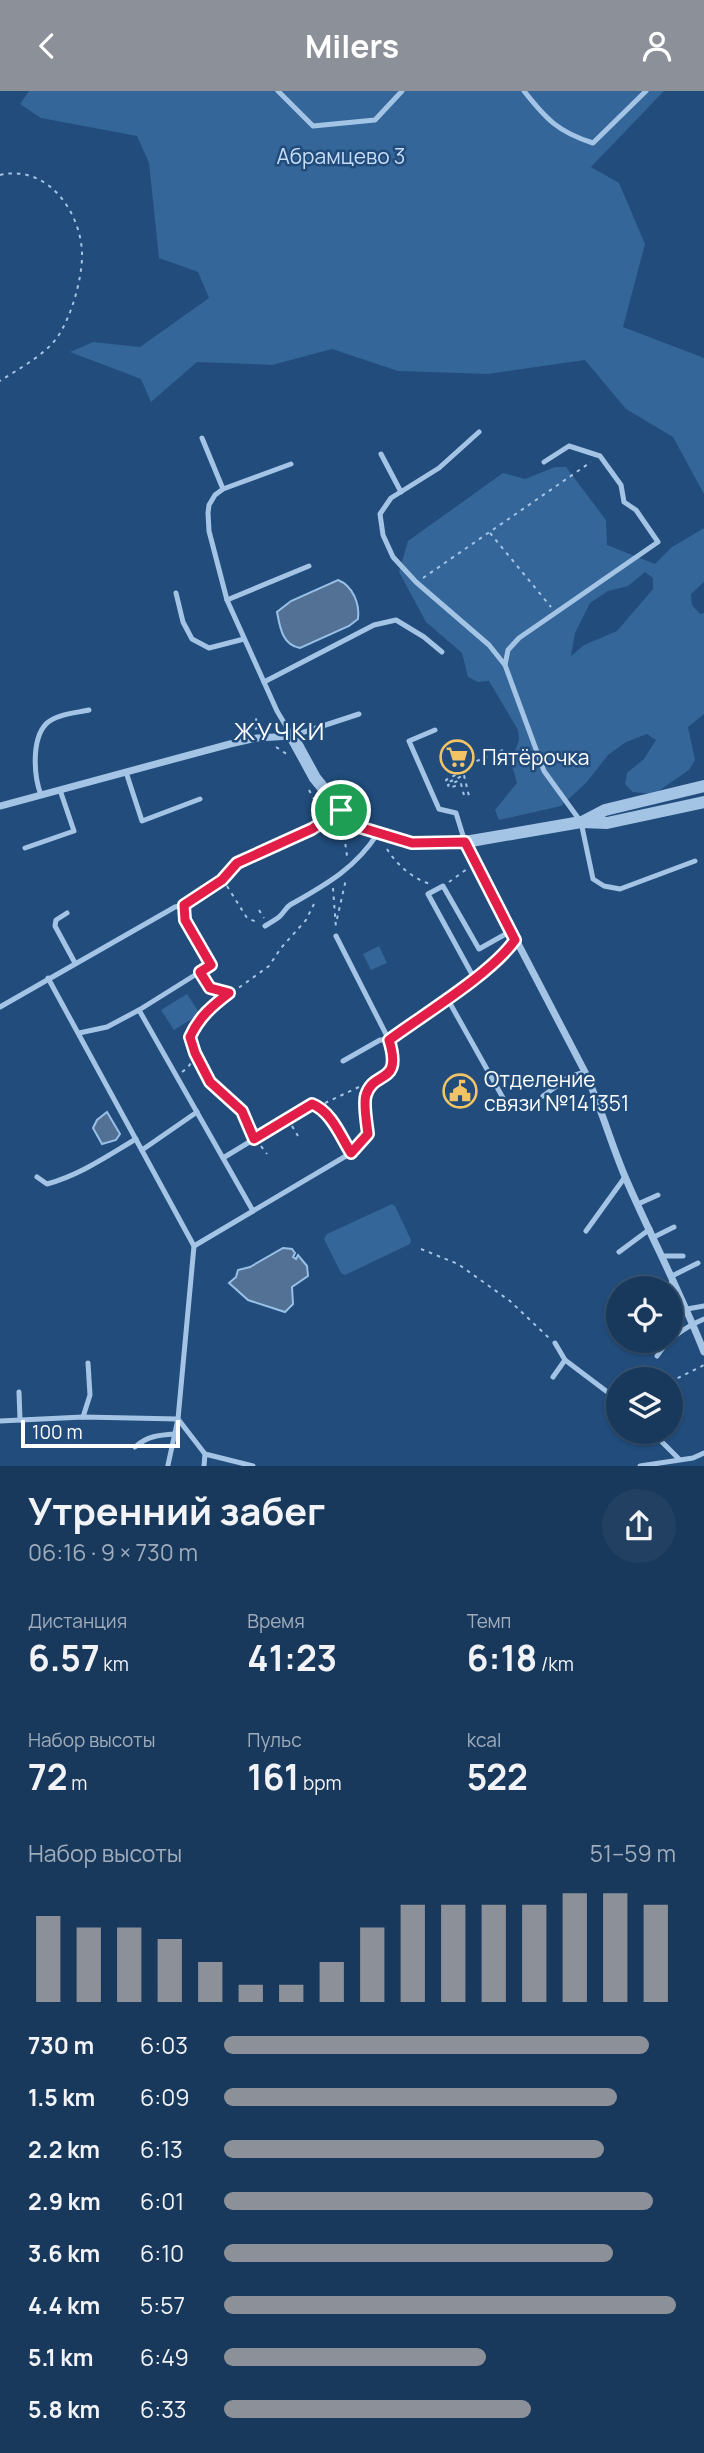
<!DOCTYPE html>
<html lang="ru">
<head>
<meta charset="utf-8">
<style>
	:root { --surface:#19395c; --page:#224062; --text:#f1f3f6; --muted:#9facbb; --line:#375372; --accent:#8c9099 }
	body { margin:0; font-family:Manrope,sans-serif; background:var(--page); color:var(--text); height:100vh; display:flex; flex-direction:column; font-size:26px; white-space:nowrap }
	* { box-sizing:border-box; margin:0 }
	p { font-size:23px; color:var(--muted) }
	.icon { flex:none; width:38px; height:38px; fill:none; stroke:currentColor; stroke-width:2; stroke-linecap:round; stroke-linejoin:round }
	.map { position:relative; height:1375px; overflow:hidden }
	.details { display:flex; flex-direction:column; background:var(--surface); flex:1 }
	.details>* { flex:none }
	.tools { position:absolute; left:606px; top:1185px; display:grid; gap:14px }
	.tools a { display:grid; place-items:center; width:77px; height:77px; border-radius:50%; background:var(--surface); box-shadow:0 2px 5px #0004,0 0 0 2px var(--line); font-size:35px }
	.scale { position:absolute; left:21px; bottom:18px; width:159px; box-sizing:border-box; padding-left:7px; border:4px solid #fff; border-top:0; font-size:19px; line-height:24px; white-space:nowrap; color:#fff; -webkit-text-stroke:5px #214c7b; paint-order:stroke }
	.pin { position:absolute; display:grid; place-items:center; width:60px; height:60px; color:#fff; margin:-30px; border:4px solid #fff; border-radius:50%; box-shadow:0 2px 7px #0007 }
	.round { display:grid; place-items:center; flex:none; width:74px; height:74px; border-radius:37px; background:var(--page) }
	.overview { display:flex; align-items:center; justify-content:space-between; height:119px; padding:0 28px }
	h1 { font-size:38px; font-weight:700; line-height:52px }
	.metrics { display:grid; grid-template-columns:repeat(3,1fr); gap:10px; height:119px; padding:7px 28px }
	.metrics div { display:grid; align-content:center }
	.metrics b { font-size:35px; font-weight:700 }
	.metrics small { font-size:19px; font-weight:400 }
	.metrics p { font-size:19px }
	.chart { height:196px; padding:14px 28px }
	.chart p { display:flex; justify-content:space-between }
	.chart svg { width:100%; height:126px; margin-top:7px; stroke:var(--accent); stroke-width:6 }
	ul { padding:0 28px; list-style:none; font-size:23px }
	li { display:grid; grid-template-columns:112px 84px 1fr; align-items:center; height:52px }
	li i { height:18px; border-radius:9px; background:var(--accent) }
	header { display:flex; justify-content:space-between; align-items:center; height:91px; padding:0 28px; background:var(--accent); color:#fff; font-size:32px; font-weight:700 }
	.map>svg:first-child { display:block }
</style>
</head>
<body>
<header><svg class="icon" aria-label="back" viewBox="0 0 24 24"><path d="M15 5l-7 7 7 7"/></svg>Milers<svg class="icon" aria-label="person" viewBox="0 0 24 24"><circle cx="12" cy="8" r="4"/><path d="M4 21q1-7 8-7t8 7"/></svg></header>
<div class="map">
<svg width="704" height="1375" viewBox="0 0 704 1375">
	<rect width="100%" height="100%" fill="#214c7b"/>
	<g fill="#346699" fill-rule="evenodd">
		<path d="M29 0H664L591 76 619 92 645 153 623 236 704 267V403L673 346 626 318 585 269 488 283 398 280 332 258 272 274 197 271 151 311 141 288 70 261 93 251 140 256 209 207 198 181 159 167 149 72 137 45 41 27 20 13Z"/>
		<path d="M555 376H566L606 429 607 454 655 473 672 456 704 437V491L691 503 692 514 700 523 704 522V623L688 636 695 669 689 679 654 703 633 701 625 693 627 682 644 668 656 649 647 643 626 651 608 664 586 692 561 715 499 729 495 719 517 692 511 671 519 649 518 639 489 590 478 591 468 586 462 562 426 531 399 481 408 450 503 382 525 388ZM645 481 653 487V498L617 540 584 554 571 565 575 542 590 512 608 500 628 495Z"/>
		<path d="M379 855 387 872 371 879 363 863Z"/>
		<path d="M187 903 200 923 174 939 161 919Z"/>
		<path d="M392 1113 395 1115 411 1149 410 1153 345 1184 341 1182 324 1148 327 1143Z"/>
	</g>
	<g fill="#527194" stroke="#98c0e7" stroke-width="2">
		<path d="M338 489C353 495 360 513 358 528L349 535 300 557C282 554 280 536 277 521L291 510Z"/>
		<path d="M107 1021 120 1043 116 1049 102 1053 93 1037 97 1029Z"/>
		<path d="M283 1157 292 1158 295 1162 293 1166 296 1168 298 1164 307 1175 308 1185 292 1196 293 1213 285 1221 248 1209 229 1192 236 1186 238 1179 250 1176Z"/>
	</g>
	<g fill="none" stroke-linecap="round" stroke-linejoin="round">
		<g stroke="#a4c4e6" stroke-width="2" stroke-dasharray="3.5 5" stroke-linecap="butt">
			<path d="M0 84C46 73 80 119 82 161 83 186 71 228 56 248 42 266 18 278 0 290"/>
			<path d="M490 442 551 516"/>
			<path d="M423 487 591 371"/>
			<path d="M255 638 257 637 256 627"/>
			<path d="M276 656 288 664"/>
			<path d="M462 676 469 705"/>
			<path d="M457 678 459 682 446 689 447 692 460 686V689L448 694 449 697 461 693 465 708"/>
			<path d="M453 680 503 659"/>
			<path d="M309 699 320 719"/>
			<path d="M343 736 347 765"/>
			<path d="M387 758C396 773 414 789 431 793"/>
			<path d="M449 791 467 778"/>
			<path d="M227 795 247 827 259 832"/>
			<path d="M333 797 336 837"/>
			<path d="M259 819 264 827"/>
			<path d="M337 828 346 788"/>
			<path d="M204 888 210 897 228 902"/>
			<path d="M195 963 210 991 242 1020 250 1039"/>
			<path d="M182 981C196 972 194 961 190 946L197 931 208 919 269 875 281 857 306 829 314 813"/>
			<path d="M325 1012 361 995"/>
			<path d="M292 1035 298 1045"/>
			<path d="M261 1055 267 1063"/>
			<path d="M421 1158 458 1173 510 1210 549 1247"/>
			<path d="M670 1291 704 1274"/>
		</g>
		<g stroke="#a4c4e6" stroke-width="5">
			<path d="M278 0 313 35 375 29 402 0"/>
			<path d="M524 0C546 28 558 41 593 52L646 0"/>
			<path d="M479 341 439 377 391 407 380 423 383 444 393 466 416 491 489 554 505 574"/>
			<path d="M202 347 223 398"/>
			<path d="M381 363 401 401"/>
			<path d="M544 371 569 355 600 365 621 394 624 411 636 419 658 451 519 547 508 559 505 574 544 680 581 731 593 788 604 795 620 798 695 770"/>
			<path d="M291 373 223 398 215 404 209 414 208 422 209 440 227 509 277 620 292 645 359 623"/>
			<path d="M176 502 183 531 192 548 209 557 244 548"/>
			<path d="M227 509 309 475"/>
			<path d="M264 591 374 534 396 529 424 546 442 561"/>
			<path d="M435 639 409 650 439 718 456 722 465 751"/>
			<path d="M126 681 142 730 200 708"/>
			<path d="M41 704C34 686 31 649 46 633 56 623 76 622 89 619"/>
			<path d="M25 757 74 740 60 699"/>
			<path d="M67 822 56 829 55 835 75 872"/>
			<path d="M265 835C270 832 275 829 279 826 284 822 285 817 290 814 325 794 355 778 378 742"/>
			<path d="M48 887 194 1155 178 1328 205 1363 204 1375"/>
			<path d="M474 887 428 803 443 795 479 858 511 840"/>
			<path d="M447 907 507 1014"/>
			<path d="M0 916 175 816 184 814 222 789 237 772 311 738 341 719"/>
			<path d="M139 919 253 1120"/>
			<path d="M79 942 107 936 139 919 211 874 185 829 184 814"/>
			<path d="M343 970 380 949H389C425 923 491 883 515 849"/>
			<path d="M543 1005 569 986 585 981"/>
			<path d="M601 1016 619 1010"/>
			<path d="M142 1059 197 1021"/>
			<path d="M223 1067 312 1013C331 1020 341 1046 351 1062"/>
			<path d="M37 1086 47 1093C80 1084 107 1065 136 1048"/>
			<path d="M638 1113 658 1104"/>
			<path d="M586 1140 625 1086"/>
			<path d="M654 1146 674 1136"/>
			<path d="M194 1155 351 1062 368 1043C367 1034 363 1013 366 1004 374 978 403 996 389 949L336 845"/>
			<path d="M619 1161 650 1138"/>
			<path d="M663 1165H683"/>
			<path d="M672 1185 698 1172"/>
			<path d="M665 1197 674 1190"/>
			<path d="M687 1218 704 1215"/>
			<path d="M555 1252 565 1269 618 1309"/>
			<path d="M657 1265C668 1248 685 1236 704 1228"/>
			<path d="M553 1286 565 1269"/>
			<path d="M19 1301 20 1329"/>
			<path d="M83 1326 90 1304 88 1272"/>
			<path d="M0 1330 83 1326 178 1328 168 1374"/>
			<path d="M651 1340 679 1368"/>
			<path d="M135 1356C147 1345 159 1344 175 1343"/>
			<path d="M205 1363 253 1375"/>
			<path d="M640 1375 693 1367 704 1362"/>
		</g>
		<g stroke="#a4c4e6" stroke-width="7">
			<path d="M0 715 230 653 257 647 292 645"/>
			<path d="M465 751 585 981C601 1016 611 1053 626 1088 651 1146 681 1202 704 1261"/>
		</g>
		<g stroke="#a4c4e6" stroke-width="12">
			<path d="M292 645 315 687 341 719 359 736 412 752 465 751 581 731 607 732 704 711"/>
			<path d="M582 731 605 719 704 695"/>
		</g>
	</g>
	<g fill="none" stroke-linecap="round" stroke-linejoin="round">
		<defs>
			<path id="route" d="M341 719 359 736 412 752 465 751 515 849C491 883 424 923 389 949 403 995 374 978 366 1004 363 1012 367 1034 368 1043L351 1062C341 1046 331 1020 312 1013L254 1048 242 1020 210 991 195 962 190 946C199 926 212 915 229 902L210 897 200 881 211 874 185 829 184 814 222 789 237 772 312 738Z"/>
		</defs>
		<use href="#route" stroke="#fff" stroke-width="14"/>
		<use href="#route" stroke="#e11d48" stroke-width="9"/>
	</g>
	<defs>
		<symbol id="supermarket-ring" viewBox="-11 -11 22 22"><circle r="9.5" fill="#214c7b" stroke="#f2c466" stroke-width="1.5"/><path d="M-6-5.5h2.5l.6 2H6L4.5 2H-2.5L-4.4-4H-6ZM-1.5 3.2a1.3 1.3 0 1 0 .1 0ZM3 3.2a1.3 1.3 0 1 0 .1 0Z" fill="#f2c466"/></symbol>
		<symbol id="civic-ring" viewBox="-11 -11 22 22"><circle r="9.5" fill="#214c7b" stroke="#f2c466" stroke-width="1.5"/><path d="M-.6-6.5H3V-4.5H.6V-3L4-1V1h2V6H-6V1h2V-1L-.6-3ZM-1.2 2.5V6h2.4V2.5Z" fill="#f2c466"/></symbol>
	</defs>
	<g fill-rule="evenodd">
		<use href="#supermarket-ring" x="438" y="647" width="38" height="38"/>
		<use href="#civic-ring" x="441" y="981" width="38" height="38"/>
	</g>
	<g text-anchor="middle" dominant-baseline="central" stroke-width="5" stroke-linejoin="round" paint-order="stroke">
		<g font-size="21" fill="#c7ddf5" stroke="#214c7b">
			<text x="341" y="65">Абрамцево 3</text>
		</g>
		<g font-size="21" fill="#fff" stroke="#214c7b" text-anchor="start">
			<text x="482" y="666">Пятёрочка</text>
			<text x="484" y="988">Отделение<tspan x="484" dy="24">связи №141351</tspan></text>
		</g>
		<g font-size="24" letter-spacing="2" fill="#fff" stroke="#214c7b">
			<text x="280" y="639">ЖУЧКИ</text>
		</g>
	</g>
</svg>
<div class="tools">
<a><svg class="icon" aria-label="locate" viewBox="0 0 24 24"><circle cx="12" cy="12" r="6"/><path d="M12 2v4M12 18v4M2 12h4M18 12h4"/></svg></a>
<a><svg class="icon" aria-label="layers" viewBox="0 0 24 24"><path d="M12 4l9 5-9 5-9-5zM3 14l9 5 9-5"/></svg></a>
</div>
<div class="scale">100 m</div>
<div class="pin" style="left:341px;top:719px;background:#1e9e55"><svg class="icon" aria-label="arrive" viewBox="0 0 24 24"><path d="M6 21V4h12l-3 4 3 4H6"/></svg></div>
</div>
<section class="details">
<div class="overview"><div><h1>Утренний забег</h1><p>06:16 · 9 × 730 m</p></div><a class="round"><svg class="icon" aria-label="share" viewBox="0 0 24 24"><path d="M12 15V3M7 8l5-5 5 5M5 13v7h14v-7"/></svg></a></div>
<div class="metrics">
<div><p>Дистанция</p><b>6.57<small> km</small></b></div>
<div><p>Время</p><b>41:23</b></div>
<div><p>Темп</p><b>6:18<small> /km</small></b></div>
</div>
<div class="metrics">
<div><p>Набор высоты</p><b>72<small> m</small></b></div>
<div><p>Пульс</p><b>161<small> bpm</small></b></div>
<div><p>kcal</p><b>522</b></div>
</div>
<div class="chart"><p><span>Набор высоты</span>51–59 m</p>
<svg viewBox="0 0 160 44" preserveAspectRatio="none"><path d="M5 44V14M15 44V18M25 44V18M35 44V22M45 44V30M55 44V38M65 44V38M75 44V30M85 44V18M95 44V10M105 44V10M115 44V10M125 44V10M135 44V6M145 44V6M155 44V10"/></svg>
</div>
<ul>
<li><b>730 m</b>6:03<i style="width:94%"></i></li>
<li><b>1.5 km</b>6:09<i style="width:87%"></i></li>
<li><b>2.2 km</b>6:13<i style="width:84%"></i></li>
<li><b>2.9 km</b>6:01<i style="width:95%"></i></li>
<li><b>3.6 km</b>6:10<i style="width:86%"></i></li>
<li><b>4.4 km</b>5:57<i style="width:100%"></i></li>
<li><b>5.1 km</b>6:49<i style="width:58%"></i></li>
<li><b>5.8 km</b>6:33<i style="width:68%"></i></li>
</ul>
</section>
</body>
</html>
